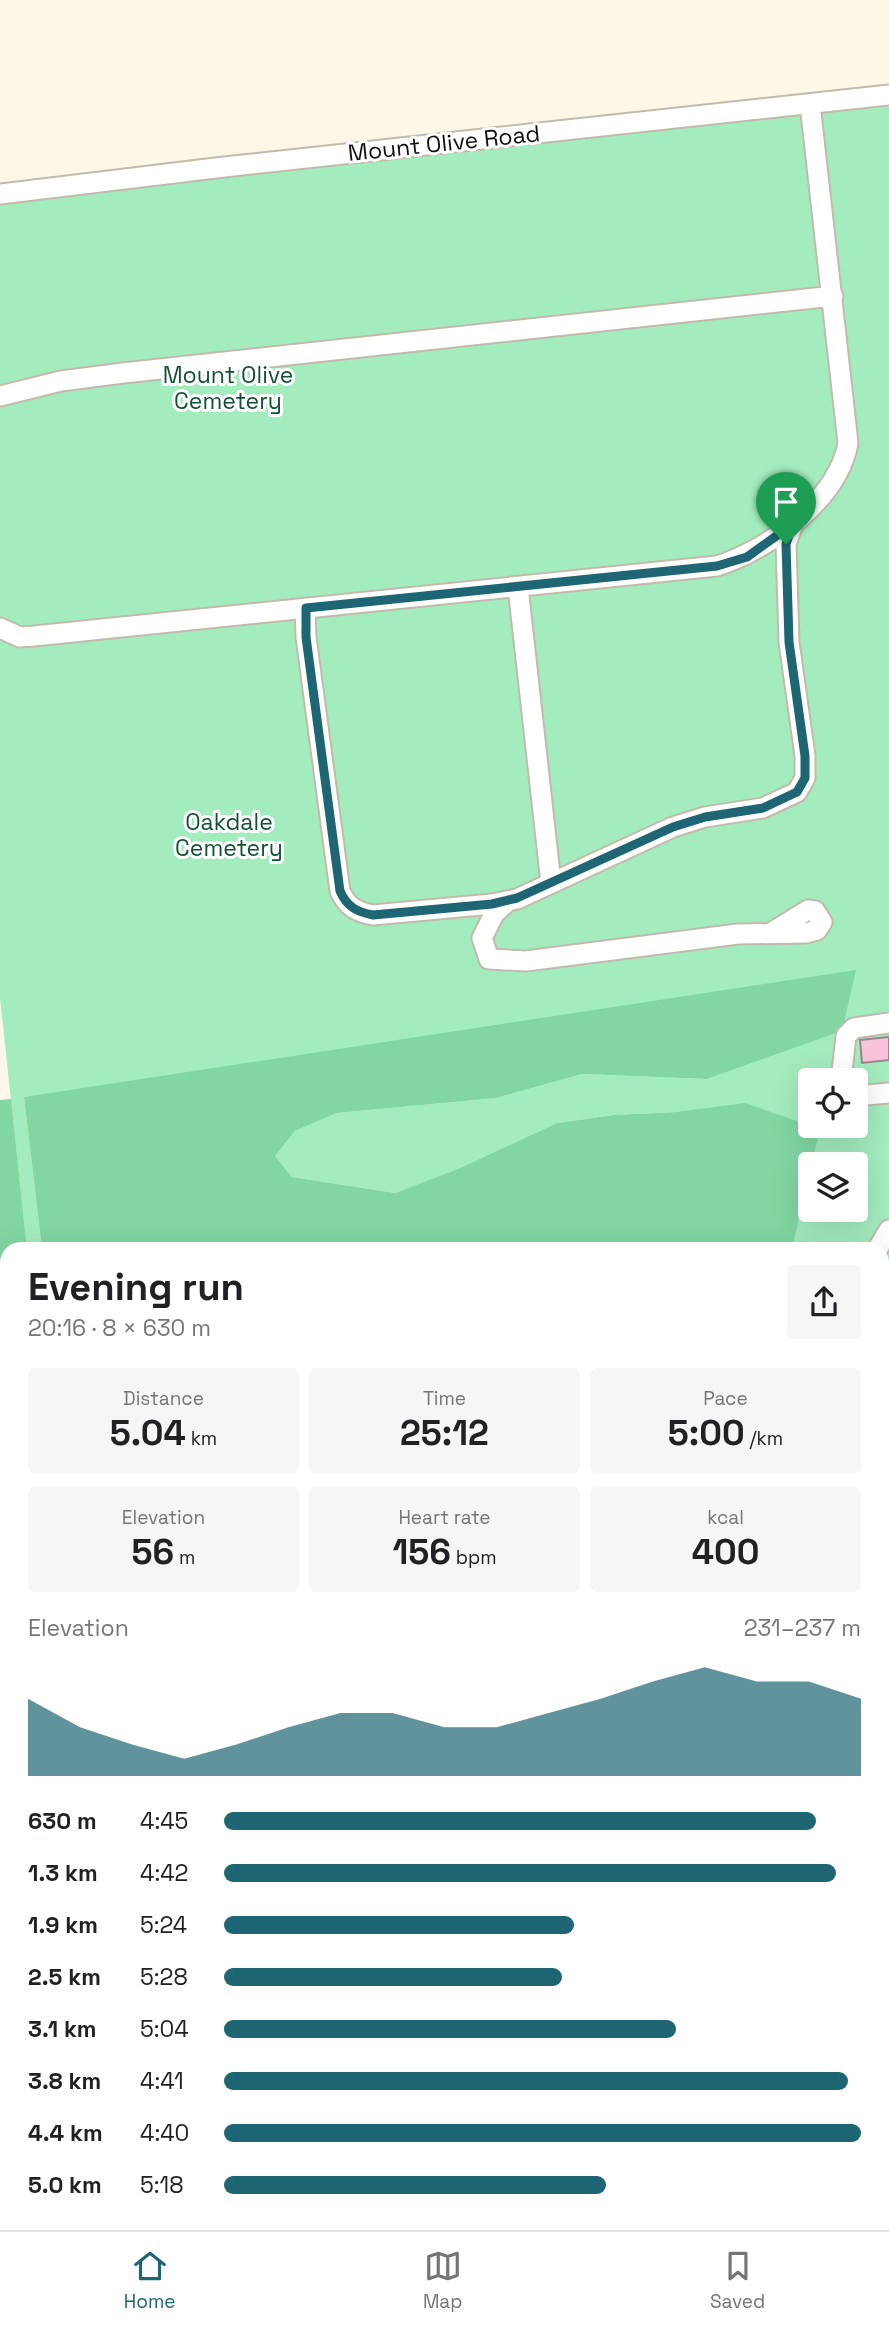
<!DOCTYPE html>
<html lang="en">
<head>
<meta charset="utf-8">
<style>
	:root { --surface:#fff; --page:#f6f6f6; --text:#202124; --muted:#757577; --line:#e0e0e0; --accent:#1f6675 }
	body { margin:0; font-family:"Space Grotesk",sans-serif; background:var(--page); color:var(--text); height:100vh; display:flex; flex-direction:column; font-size:26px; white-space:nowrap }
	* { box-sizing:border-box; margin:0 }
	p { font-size:23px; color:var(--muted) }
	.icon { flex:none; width:38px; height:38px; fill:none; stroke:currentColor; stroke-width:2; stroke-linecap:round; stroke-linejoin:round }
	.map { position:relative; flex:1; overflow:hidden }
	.side { position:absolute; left:0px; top:1242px; width:889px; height:989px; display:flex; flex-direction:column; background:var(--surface); border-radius:21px 21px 0 0; box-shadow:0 7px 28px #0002 }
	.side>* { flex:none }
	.buttons { position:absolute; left:798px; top:1068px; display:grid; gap:14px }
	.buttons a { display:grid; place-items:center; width:70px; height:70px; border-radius:7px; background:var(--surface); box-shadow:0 7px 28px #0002; font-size:35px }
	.pin { position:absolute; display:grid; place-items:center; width:60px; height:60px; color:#fff; margin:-72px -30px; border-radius:50% 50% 50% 0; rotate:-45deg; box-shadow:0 0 7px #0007 }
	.pin .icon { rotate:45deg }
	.round { display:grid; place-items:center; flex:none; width:74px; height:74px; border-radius:7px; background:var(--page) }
	.overview { display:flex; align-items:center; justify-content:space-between; height:119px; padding:0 28px }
	h1 { font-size:38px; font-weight:700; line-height:52px }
	.metrics { display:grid; grid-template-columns:repeat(3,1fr); gap:10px; height:119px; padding:7px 28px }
	.metrics div { display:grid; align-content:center; border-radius:7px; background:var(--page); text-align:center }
	.metrics b { font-size:35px; font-weight:700 }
	.metrics small { font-size:19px; font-weight:400 }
	.metrics p { font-size:19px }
	.chart { height:196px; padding:14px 28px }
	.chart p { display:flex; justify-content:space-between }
	.chart svg { width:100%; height:126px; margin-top:7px; fill:var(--accent); opacity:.7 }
	ul { padding:0 28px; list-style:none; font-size:23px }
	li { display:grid; grid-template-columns:112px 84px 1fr; align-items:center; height:52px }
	li i { height:18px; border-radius:9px; background:var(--accent) }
	.tabs { display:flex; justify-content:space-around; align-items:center; height:98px; border-top:2px solid var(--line); background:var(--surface); font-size:19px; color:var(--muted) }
	.tabs a { display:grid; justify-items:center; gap:4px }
	.tabs .current { color:var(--accent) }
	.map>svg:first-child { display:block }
</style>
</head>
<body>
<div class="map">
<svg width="889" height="2230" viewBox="0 0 889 2230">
	<rect width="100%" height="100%" fill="#fef7e7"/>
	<path fill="#a3ecbe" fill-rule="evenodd" d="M889 100V1891L882 1892V1250L792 1249 810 1170V1209H856V1164H812L819 1129 677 1112 614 1115 557 1123 460 1168 395 1193 292 1177 275 1156 295 1131 337 1113 496 1098 582 1074 707 1079 842 1031 24 1097 42 1249H27L0 998V196ZM810 1080H856V1125H810Z"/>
	<g fill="#81d6a2">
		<path d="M856 970 842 1031 707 1079 582 1074 496 1098 337 1113 295 1131 275 1156 292 1177 395 1193 460 1168 557 1123 614 1115 677 1112 745 1103 820 1129 792 1249H42L24 1097Z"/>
		<path d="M11 1099 27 1249 7 1250V1365H0V1100Z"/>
		<path d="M0 1388H7V1810L0 1814Z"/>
		<path d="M889 1891V2011L882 2012V1892Z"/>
		<path d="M460 2224H692L690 2230H461Z"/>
		<path d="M721 2224H789L790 2230H720Z"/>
	</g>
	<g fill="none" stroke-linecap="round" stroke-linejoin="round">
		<g stroke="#39bfca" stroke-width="5">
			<path d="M0 1381 7 1380"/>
			<path d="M729 2224 730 2230"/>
		</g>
	</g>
	<path fill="#f8c3db" stroke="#97868d" stroke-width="2" d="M889 1037V1060L862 1063 860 1040Z"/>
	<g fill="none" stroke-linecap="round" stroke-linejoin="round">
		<defs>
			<g id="minor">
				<path d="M0 194 224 167 889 95"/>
				<path d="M0 396 61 381 123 373 833 296"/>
				<path d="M518 587 551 883"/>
				<path d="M305 608 306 637 340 891C347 907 357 912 373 915L492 904 517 899 673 827 705 817 763 808 797 792 805 778V756L789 642 786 544 793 524"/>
				<path d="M0 628 20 637 34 636 717 566C768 550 838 500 848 443L810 104"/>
				<path d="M508 901 494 914 482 938 489 959 526 961 738 934 806 933 817 930 822 922 815 911 808 910 772 932"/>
				<path d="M841 1080 846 1036 854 1028 889 1023"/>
				<path d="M856 1096 889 1093"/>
				<path d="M877 1250 889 1230"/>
				<path d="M882 1343 889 1348"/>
				<path d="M882 1596 889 1595"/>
				<path d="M0 1928 7 1926"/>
				<path d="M0 2175 7 2174"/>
				<path d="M132 2224 133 2230"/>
			</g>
		</defs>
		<use href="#minor" stroke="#c2bbac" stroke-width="23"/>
		<g stroke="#afaa9d" stroke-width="2.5" stroke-dasharray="7 3.5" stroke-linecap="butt">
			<path d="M0 1799 7 1805"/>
			<path d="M313 2224 316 2230"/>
		</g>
		<use href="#minor" stroke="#fff" stroke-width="19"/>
	</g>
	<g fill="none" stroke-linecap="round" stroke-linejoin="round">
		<defs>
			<path id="route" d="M793 524 786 544 789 642 805 756V778L797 792 763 808 705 817 673 827 517 898 492 904 373 915C357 912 347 907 340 891L306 637V608L717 566 747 557Z"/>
		</defs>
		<use href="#route" stroke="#fff" stroke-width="14"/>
		<use href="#route" stroke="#1f6675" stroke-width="9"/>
	</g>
	<g text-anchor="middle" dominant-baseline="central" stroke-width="6" stroke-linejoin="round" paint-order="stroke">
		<g font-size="23" fill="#120f0a" stroke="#fff">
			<text transform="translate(444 143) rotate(-6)">Mount Olive Road</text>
		</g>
		<g font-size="23" fill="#105130" stroke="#fff">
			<text x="228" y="375">Mount Olive<tspan x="228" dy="26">Cemetery</tspan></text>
			<text x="229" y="822">Oakdale<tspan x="229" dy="26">Cemetery</tspan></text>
		</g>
	</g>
</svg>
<div class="buttons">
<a><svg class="icon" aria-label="locate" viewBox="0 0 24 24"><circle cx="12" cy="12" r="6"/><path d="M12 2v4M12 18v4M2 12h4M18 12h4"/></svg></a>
<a><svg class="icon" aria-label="layers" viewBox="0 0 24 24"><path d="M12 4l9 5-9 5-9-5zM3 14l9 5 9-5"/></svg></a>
</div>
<div class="pin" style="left:786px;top:544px;background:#1e9e55"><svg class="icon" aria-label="arrive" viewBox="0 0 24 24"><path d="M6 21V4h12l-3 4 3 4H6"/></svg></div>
<section class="side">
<div class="overview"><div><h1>Evening run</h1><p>20:16 · 8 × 630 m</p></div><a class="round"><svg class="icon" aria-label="share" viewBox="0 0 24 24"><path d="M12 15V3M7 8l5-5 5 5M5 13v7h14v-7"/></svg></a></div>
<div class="metrics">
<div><p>Distance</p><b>5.04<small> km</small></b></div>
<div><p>Time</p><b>25:12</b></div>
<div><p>Pace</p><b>5:00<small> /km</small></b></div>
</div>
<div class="metrics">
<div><p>Elevation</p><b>56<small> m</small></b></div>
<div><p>Heart rate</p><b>156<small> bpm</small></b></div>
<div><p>kcal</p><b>400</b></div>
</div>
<div class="chart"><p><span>Elevation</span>231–237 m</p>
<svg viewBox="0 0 160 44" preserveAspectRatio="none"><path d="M0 44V17L10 27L20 33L30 38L40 33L50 27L60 22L70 22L80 27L90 27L100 22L110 17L120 11L130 6L140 11L150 11L160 17V44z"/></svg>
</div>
<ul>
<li><b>630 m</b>4:45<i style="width:93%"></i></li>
<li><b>1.3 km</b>4:42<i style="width:96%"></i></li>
<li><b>1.9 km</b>5:24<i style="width:55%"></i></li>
<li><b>2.5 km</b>5:28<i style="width:53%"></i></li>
<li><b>3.1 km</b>5:04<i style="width:71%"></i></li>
<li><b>3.8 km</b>4:41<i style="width:98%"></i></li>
<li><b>4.4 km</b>4:40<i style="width:100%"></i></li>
<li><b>5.0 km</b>5:18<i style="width:60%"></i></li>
</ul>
</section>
</div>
<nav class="tabs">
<a class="current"><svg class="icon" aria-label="home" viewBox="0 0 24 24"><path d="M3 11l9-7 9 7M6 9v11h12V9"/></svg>Home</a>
<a><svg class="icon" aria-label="map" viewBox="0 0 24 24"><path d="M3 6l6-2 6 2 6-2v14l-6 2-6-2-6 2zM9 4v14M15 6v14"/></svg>Map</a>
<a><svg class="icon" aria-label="saved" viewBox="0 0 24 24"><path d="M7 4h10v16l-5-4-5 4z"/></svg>Saved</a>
</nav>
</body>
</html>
